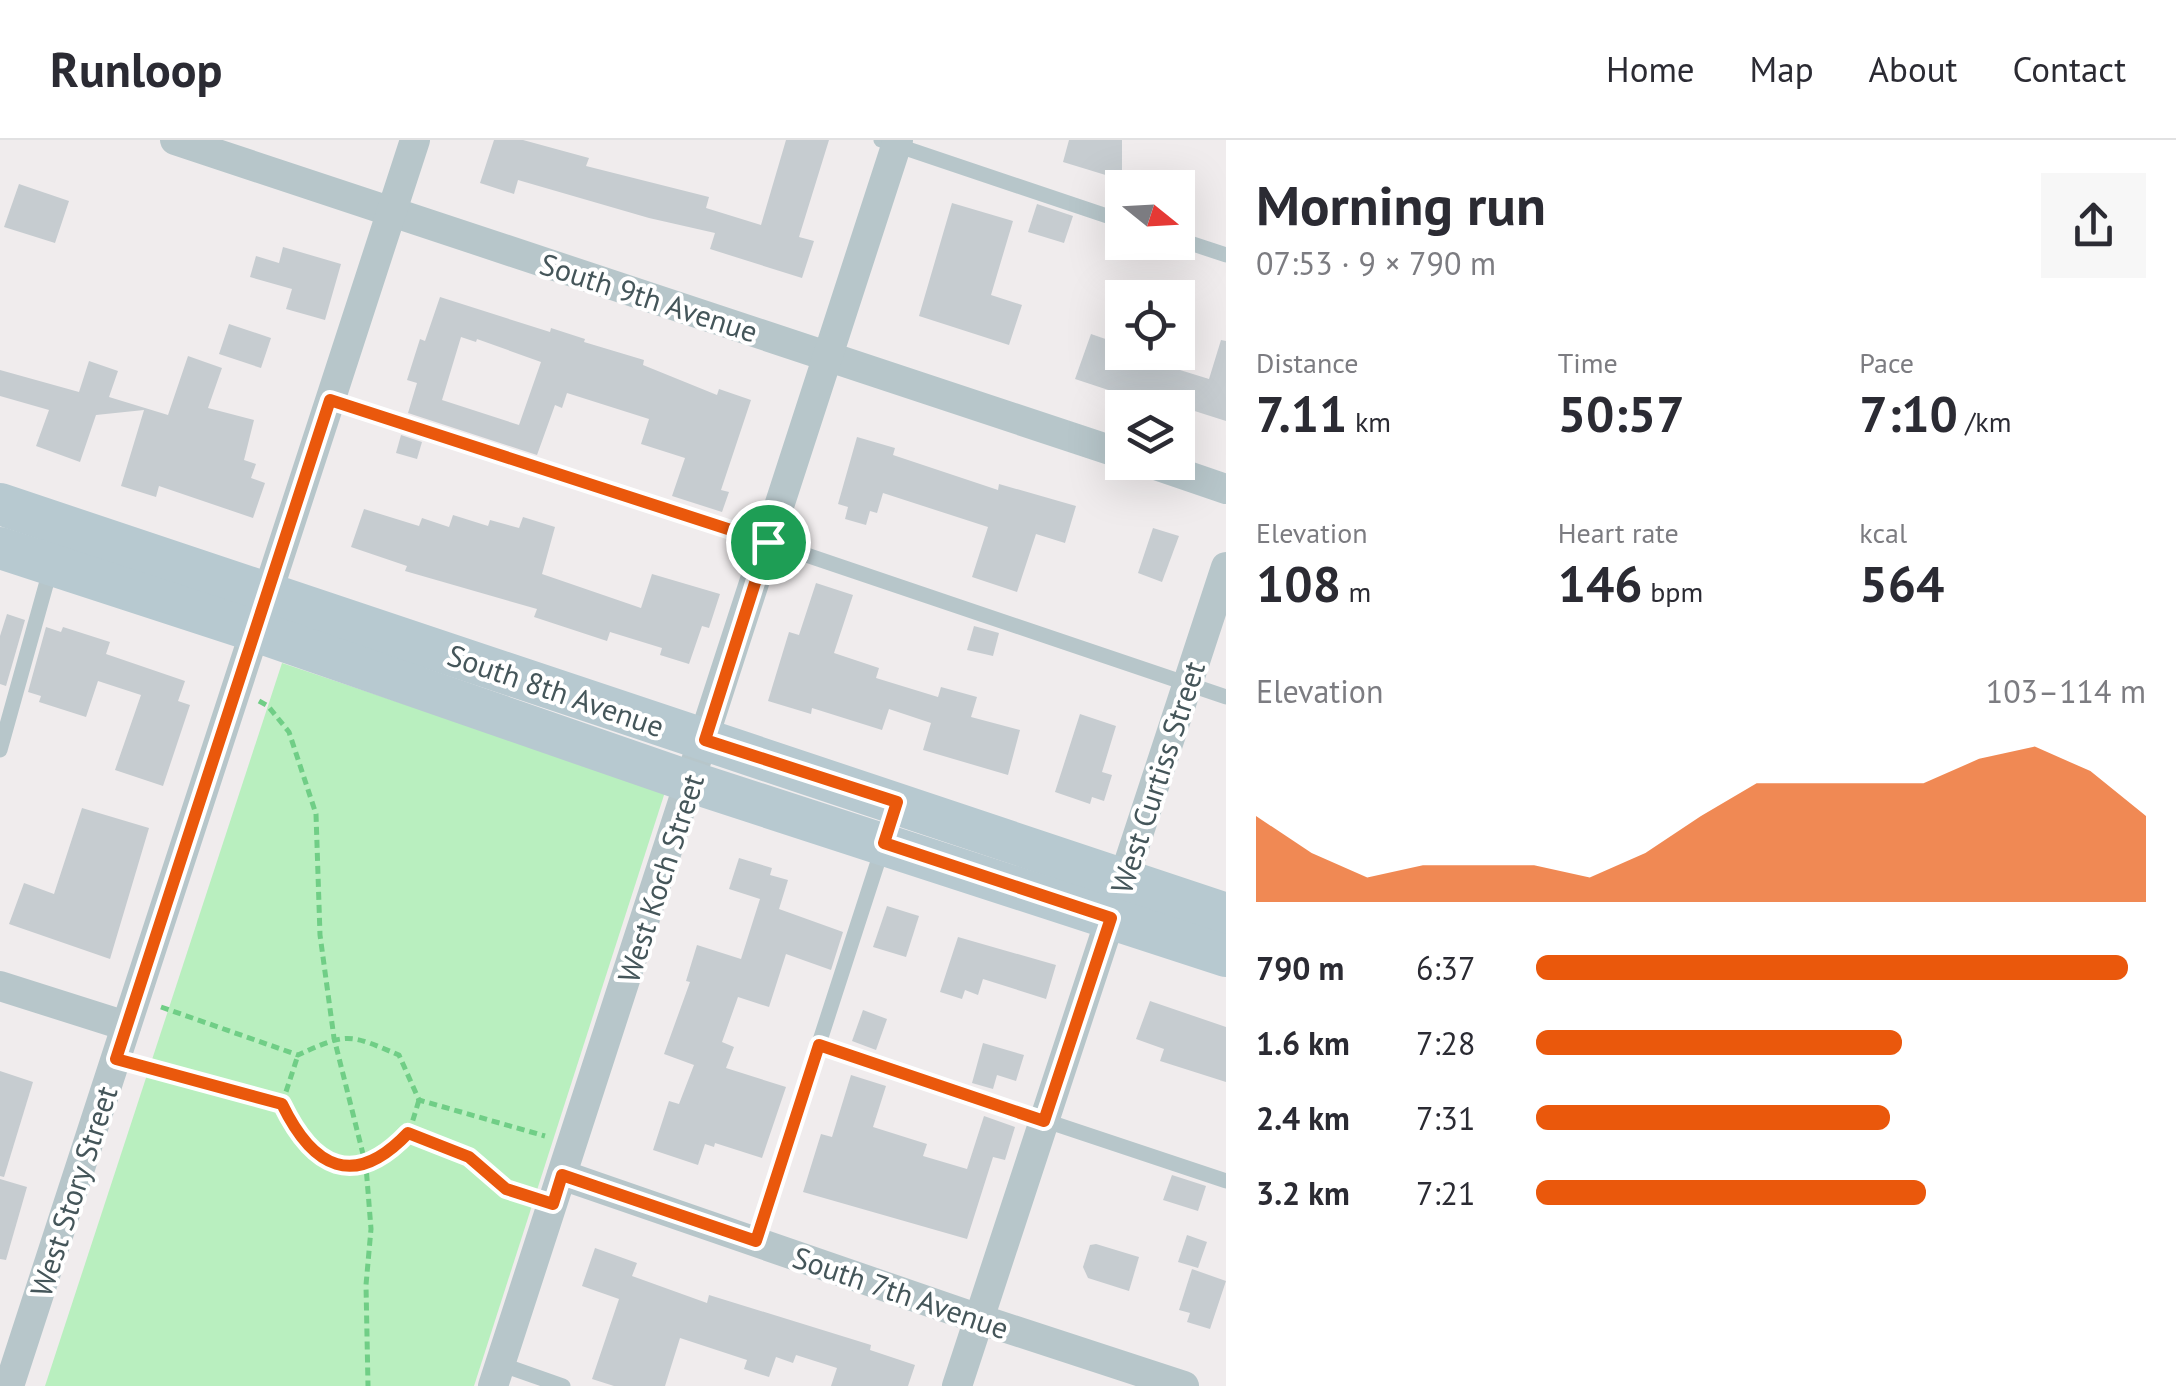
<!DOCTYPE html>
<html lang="en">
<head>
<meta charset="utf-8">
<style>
	:root { --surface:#fff; --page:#f7f7f7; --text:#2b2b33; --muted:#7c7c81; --line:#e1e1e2; --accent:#ea580c }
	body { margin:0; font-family:"PT Sans",sans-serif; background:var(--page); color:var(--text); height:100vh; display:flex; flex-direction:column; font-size:38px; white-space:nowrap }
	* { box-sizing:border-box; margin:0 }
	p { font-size:32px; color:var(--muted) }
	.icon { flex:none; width:55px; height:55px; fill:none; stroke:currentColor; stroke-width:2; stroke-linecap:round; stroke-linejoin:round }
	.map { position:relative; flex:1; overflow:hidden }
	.panel { display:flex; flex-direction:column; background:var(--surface); width:950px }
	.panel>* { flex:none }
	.needle { width:65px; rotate:108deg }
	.tools { position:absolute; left:1105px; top:30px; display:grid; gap:20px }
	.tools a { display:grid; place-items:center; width:90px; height:90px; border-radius:0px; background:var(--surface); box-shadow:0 10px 40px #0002; font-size:50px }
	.pin { position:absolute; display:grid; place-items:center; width:85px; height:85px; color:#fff; margin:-42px; border:5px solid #fff; border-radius:50%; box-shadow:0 2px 10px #0007 }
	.round { display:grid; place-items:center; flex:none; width:105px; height:105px; border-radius:0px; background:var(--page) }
	.headline { display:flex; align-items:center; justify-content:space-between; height:170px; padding:0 30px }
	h1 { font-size:55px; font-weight:700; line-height:75px }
	.metrics { display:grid; grid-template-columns:repeat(3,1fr); gap:15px; height:170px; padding:10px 30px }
	.metrics div { display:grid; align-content:center }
	.metrics b { font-size:50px; font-weight:700 }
	.metrics small { font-size:28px; font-weight:400 }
	.metrics p { font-size:28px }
	.chart { height:280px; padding:20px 30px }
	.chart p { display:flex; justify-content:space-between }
	.chart svg { width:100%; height:180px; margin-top:10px; fill:var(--accent); opacity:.7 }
	ul { padding:0 30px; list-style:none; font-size:32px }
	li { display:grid; grid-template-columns:160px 120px 1fr; align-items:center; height:75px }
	li i { height:25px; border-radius:12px; background:var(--accent) }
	header { display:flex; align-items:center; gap:60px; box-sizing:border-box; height:140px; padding:0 50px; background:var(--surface); border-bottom:2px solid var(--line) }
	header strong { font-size:48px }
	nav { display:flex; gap:55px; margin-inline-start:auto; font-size:35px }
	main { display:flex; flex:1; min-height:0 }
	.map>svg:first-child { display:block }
</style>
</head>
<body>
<header>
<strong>Runloop</strong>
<nav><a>Home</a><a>Map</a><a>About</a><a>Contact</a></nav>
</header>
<main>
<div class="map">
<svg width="1226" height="1246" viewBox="0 0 1226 1246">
	<rect width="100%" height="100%" fill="#f0eced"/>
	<path fill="#b9efbf" d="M282 523 665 652 474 1246H45Z"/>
	<g fill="#c6ccd0" fill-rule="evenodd">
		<path d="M494 0H523L589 18 586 26 709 57 706 68 761 85 786 0H829L799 97 814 101 802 138 710 109 715 93 649 78 518 40 514 54 480 43Z"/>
		<path d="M1069 0H1122V40L1063 22Z"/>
		<path d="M19 44 69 61 55 103 4 87Z"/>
		<path d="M952 63 1013 81 991 155 1022 165 1009 205 919 176Z"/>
		<path d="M1037 64 1073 76 1064 103 1028 92Z"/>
		<path d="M283 107 341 124 325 180 286 169 292 149 250 137 256 116 279 123Z"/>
		<path d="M440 157 550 192 551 188 585 199 584 202 644 220 643 225 717 255 719 249 751 260 721 350 729 352 722 372 672 356 685 318 641 304 649 279 567 253 562 268 555 265 537 315 408 273 417 243 407 240 420 199 425 201ZM461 197 476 202 477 199 541 222 519 285 442 260Z"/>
		<path d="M229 184 271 198 261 228 219 214Z"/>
		<path d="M1091 194 1120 204 1118 210 1122 212 1209 239 1221 200 1226 201V281L1182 267 1180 273 1178 268H1163L1075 239Z"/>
		<path d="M188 216 222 228 208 268 254 280 244 320 256 324 251 338 265 343 253 378 159 346 156 357 121 346 144 270 96 275 80 322 36 306 49 270 0 256V230L79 252 89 221 118 231 109 257 168 275Z"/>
		<path d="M401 295 422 302 417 319 396 313Z"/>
		<path d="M857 297 895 308 893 315 998 350 999 344 1076 366 1065 403 1036 394 1017 452 972 437 988 387 883 353 877 373 870 371 866 385 845 379 848 367 838 364Z"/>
		<path d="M364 369 419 386 422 378 449 387 453 375 488 386 490 380 519 388 523 377 555 387 542 434 641 468 652 434 720 454 709 488 702 486 689 524 660 515 662 508 610 492 607 501 534 477 537 469 405 431 407 426 351 407Z"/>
		<path d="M1153 388 1179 396 1162 442 1138 433Z"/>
		<path d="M816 443 853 455 834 513 879 528 876 538 938 557 941 547 977 557 971 577 1020 590 1008 635 923 610 931 583 889 569 882 590 812 568 811 574 768 561 789 492 799 495Z"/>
		<path d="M7 474 25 480 6 546 0 544V496Z"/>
		<path d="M974 486 999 493 993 516 967 510Z"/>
		<path d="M46 487 61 492 63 487 110 502 106 514 185 541 178 561 190 565 163 646 115 630 141 555 98 541 86 577 39 562 41 556 28 552Z"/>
		<path d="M1080 574 1116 586 1102 632 1112 635 1104 661 1092 657 1090 664 1055 652Z"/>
		<path d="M82 668 149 688 110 819 9 784 24 743 54 754Z"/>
		<path d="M739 718 772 728 770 735 788 740 779 769 843 792 831 830 786 814 769 867 738 857 722 902 734 907 726 928 786 947 762 1018 715 1003 714 1007 705 1004 698 1025 653 1010 669 961 679 964 694 925 664 914 690 842 686 841 697 805 741 819 760 759 729 749Z"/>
		<path d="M887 766 919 776 906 817 873 807Z"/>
		<path d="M958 797 1056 825 1046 859 983 839 978 855 965 850 962 859 940 852Z"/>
		<path d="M1150 861 1226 887V942L1160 921 1164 909 1136 899Z"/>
		<path d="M863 870 887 879 876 910 852 901Z"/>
		<path d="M983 903 1024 915 1016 941 997 935 993 949 972 943Z"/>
		<path d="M0 931 33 942 4 1037 0 1036Z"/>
		<path d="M851 935 886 946 873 987 927 1004 923 1016 967 1029 984 976 1015 987 1005 1020 993 1017 967 1099 803 1052 821 994 832 997Z"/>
		<path d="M1172 1035 1206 1046 1198 1071 1163 1060Z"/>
		<path d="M0 1039 27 1047 6 1120 0 1119Z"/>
		<path d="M1187 1095 1207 1102 1198 1128 1178 1122Z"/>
		<path d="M1096 1104 1139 1117 1129 1151 1088 1138 1083 1127 1090 1105Z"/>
		<path d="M595 1108 637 1123 632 1136 707 1163 709 1155 871 1205 870 1210 915 1225 908 1246H831L837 1228 796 1215 793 1223 776 1217 769 1237 744 1229 747 1220 680 1198 665 1246H614L592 1239 619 1159 582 1146Z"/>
		<path d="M1192 1129 1226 1141 1210 1189 1187 1182 1190 1173 1179 1170Z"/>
	</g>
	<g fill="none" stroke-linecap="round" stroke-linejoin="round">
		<g stroke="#70ce86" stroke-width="5" stroke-dasharray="8 5" stroke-linecap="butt">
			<path d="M259 561 268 566 289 592 316 674 320 795 334 898 366 1026 371 1089 366 1145 368 1246"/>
			<path d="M161 867 298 915C348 892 349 894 399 915L419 960 545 996"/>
			<path d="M142 927 282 964C313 1028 355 1050 409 993L469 1017 506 1049 527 1056"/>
			<path d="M282 964 298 915"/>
			<path d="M409 993 419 960"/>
		</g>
		<g stroke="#b7c6ca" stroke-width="15">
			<path d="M881 0 1122 81"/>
			<path d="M1178 99 1226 115"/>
			<path d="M330 260 768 402 1226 557"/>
			<path d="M0 610 51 427"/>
			<path d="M819 905 1226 1041"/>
			<path d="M755 1101 882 709"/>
			<path d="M500 1224 563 1246"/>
		</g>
		<g stroke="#b7c6ca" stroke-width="30">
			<path d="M175 0 1122 314"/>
			<path d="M1147 322 1226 349"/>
			<path d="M0 846 126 886"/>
			<path d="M562 1035 979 1179 1184 1246"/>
			<path d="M9 1246 415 0"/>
			<path d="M493 1246 898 0"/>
			<path d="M957 1246 1226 427"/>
		</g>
		<g stroke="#b7c9d0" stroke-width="42">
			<path d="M0 364 1226 774"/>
			<path d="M0 408 255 491 691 642 1226 816"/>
		</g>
	</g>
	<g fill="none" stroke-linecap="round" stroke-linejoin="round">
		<defs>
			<path id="route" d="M330 260 768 402 705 600 897 662 884 703 1111 778 1044 981 819 905 756 1101 562 1035 553 1064 506 1049 469 1017 408 993C354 1050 313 1028 282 964L116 919Z"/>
		</defs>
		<use href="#route" stroke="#fff" stroke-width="20"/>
		<use href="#route" stroke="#ea580c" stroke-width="12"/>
	</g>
	<g text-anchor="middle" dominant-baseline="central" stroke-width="8" stroke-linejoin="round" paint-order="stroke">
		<g font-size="30" fill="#45565a" stroke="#fff">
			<text transform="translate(649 157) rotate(18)">South 9th Avenue</text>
			<text transform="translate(556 550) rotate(19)">South 8th Avenue</text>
			<text transform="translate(1157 637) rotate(-72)">West Curtiss Street</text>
			<text transform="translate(660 738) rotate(-72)">West Koch Street</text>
			<text transform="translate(73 1051) rotate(-72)">West Story Street</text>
			<text transform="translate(901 1152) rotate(19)">South 7th Avenue</text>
		</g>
	</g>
</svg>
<div class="tools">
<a><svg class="needle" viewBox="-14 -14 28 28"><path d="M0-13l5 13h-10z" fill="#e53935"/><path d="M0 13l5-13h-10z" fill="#7c7c81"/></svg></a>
<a><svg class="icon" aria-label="locate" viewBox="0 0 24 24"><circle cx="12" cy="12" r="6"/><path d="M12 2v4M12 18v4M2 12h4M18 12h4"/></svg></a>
<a><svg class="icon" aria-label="layers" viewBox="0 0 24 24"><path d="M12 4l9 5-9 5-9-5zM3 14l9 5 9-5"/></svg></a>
</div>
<div class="pin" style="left:768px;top:402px;background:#1e9e55"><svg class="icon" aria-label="arrive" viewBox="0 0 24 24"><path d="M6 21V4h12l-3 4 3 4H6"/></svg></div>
</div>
<section class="panel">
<div class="headline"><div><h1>Morning run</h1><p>07:53 · 9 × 790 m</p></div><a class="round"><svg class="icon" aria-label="share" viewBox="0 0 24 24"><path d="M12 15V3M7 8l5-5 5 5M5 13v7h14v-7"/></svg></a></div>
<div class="metrics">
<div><p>Distance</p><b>7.11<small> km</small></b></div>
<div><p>Time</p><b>50:57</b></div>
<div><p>Pace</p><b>7:10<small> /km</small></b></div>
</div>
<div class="metrics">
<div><p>Elevation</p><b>108<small> m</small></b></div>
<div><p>Heart rate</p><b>146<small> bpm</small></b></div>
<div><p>kcal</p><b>564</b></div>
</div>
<div class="chart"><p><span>Elevation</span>103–114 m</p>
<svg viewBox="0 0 160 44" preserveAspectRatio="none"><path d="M0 44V23L10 32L20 38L30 35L40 35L50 35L60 38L70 32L80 23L90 15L100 15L110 15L120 15L130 9L140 6L150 12L160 23V44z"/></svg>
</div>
<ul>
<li><b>790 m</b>6:37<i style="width:97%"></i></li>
<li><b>1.6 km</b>7:28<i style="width:60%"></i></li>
<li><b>2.4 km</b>7:31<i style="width:58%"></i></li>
<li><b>3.2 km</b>7:21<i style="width:64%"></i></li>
</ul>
</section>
</main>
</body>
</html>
